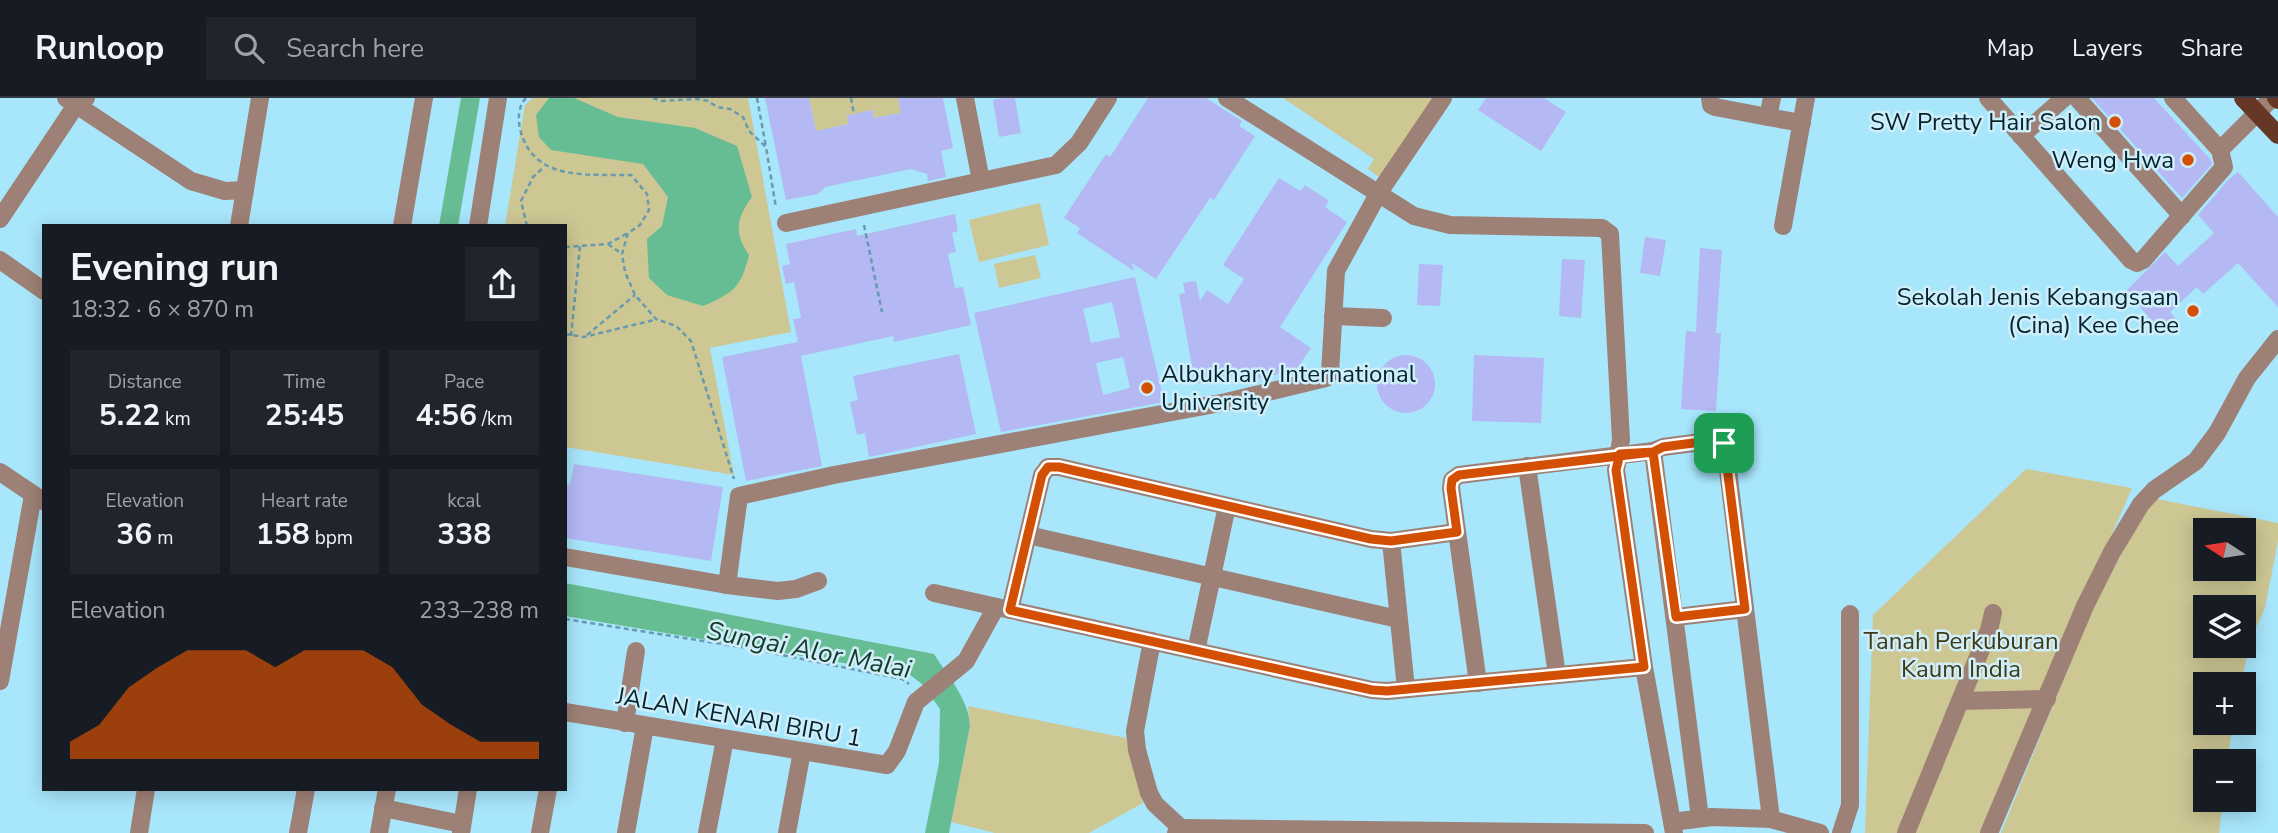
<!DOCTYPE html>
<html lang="en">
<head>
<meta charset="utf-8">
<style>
	:root { --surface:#171b24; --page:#20242c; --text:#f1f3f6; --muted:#9ea1a6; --line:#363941; --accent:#d34f03 }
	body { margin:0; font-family:"Nunito Sans",sans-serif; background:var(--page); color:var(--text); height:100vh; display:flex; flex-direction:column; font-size:26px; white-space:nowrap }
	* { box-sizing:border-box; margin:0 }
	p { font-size:23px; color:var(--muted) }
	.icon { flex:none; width:38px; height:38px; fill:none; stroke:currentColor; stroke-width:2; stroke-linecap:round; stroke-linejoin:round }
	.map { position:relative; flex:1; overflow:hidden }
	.panel { position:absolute; left:42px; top:126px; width:525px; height:567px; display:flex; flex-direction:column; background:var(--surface); border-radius:0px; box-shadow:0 4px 18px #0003 }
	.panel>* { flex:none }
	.needle { width:46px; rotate:282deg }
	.controls { position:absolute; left:2193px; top:420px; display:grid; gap:14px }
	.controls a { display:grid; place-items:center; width:63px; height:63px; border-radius:0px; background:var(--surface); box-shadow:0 4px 18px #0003; font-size:35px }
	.pin { position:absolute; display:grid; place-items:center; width:60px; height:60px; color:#fff; margin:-30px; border-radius:14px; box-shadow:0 4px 10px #0006 }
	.round { display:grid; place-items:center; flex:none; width:74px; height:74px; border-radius:0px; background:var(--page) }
	.head { display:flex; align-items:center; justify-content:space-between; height:119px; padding:0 28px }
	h1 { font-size:38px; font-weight:700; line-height:52px }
	.figures { display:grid; grid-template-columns:repeat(3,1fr); gap:10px; height:119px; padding:7px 28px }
	.figures div { display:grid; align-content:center; border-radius:0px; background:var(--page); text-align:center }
	.figures b { font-size:30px; font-weight:700 }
	.figures small { font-size:19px; font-weight:400 }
	.figures p { font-size:19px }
	.chart { height:196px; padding:14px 28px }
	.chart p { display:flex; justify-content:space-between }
	.chart svg { width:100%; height:126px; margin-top:7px; fill:var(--accent); opacity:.7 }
	header { display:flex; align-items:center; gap:42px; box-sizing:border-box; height:98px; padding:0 35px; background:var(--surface); border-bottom:2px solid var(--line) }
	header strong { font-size:33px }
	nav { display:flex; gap:38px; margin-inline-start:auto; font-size:24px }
	.search { width:490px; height:63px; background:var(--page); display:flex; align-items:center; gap:18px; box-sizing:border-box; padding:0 24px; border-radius:0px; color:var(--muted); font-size:26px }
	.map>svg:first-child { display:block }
</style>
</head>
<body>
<header>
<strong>Runloop</strong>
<div class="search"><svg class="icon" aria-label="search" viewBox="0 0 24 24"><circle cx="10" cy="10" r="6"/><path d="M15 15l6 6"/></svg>Search here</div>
<nav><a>Map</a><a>Layers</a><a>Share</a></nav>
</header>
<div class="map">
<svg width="2278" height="735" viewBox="0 0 2278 735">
	<rect width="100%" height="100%" fill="#a8e6fc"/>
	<g fill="#cdc794" fill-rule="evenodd">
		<path d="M533 0H748L791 234 710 250 734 377 565 349V128H505L525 7Z"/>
		<path d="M809 0H898L901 15 874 20 872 12 847 18 849 26 816 33Z"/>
		<path d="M1283 0H1435L1389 70 1379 79 1368 71 1374 61Z"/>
		<path d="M1040 105 1049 147 979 164 969 122Z"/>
		<path d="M1035 157 1041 180 999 190 994 166Z"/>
		<path d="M2026 371 2132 390 1982 735H1865L1873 517Z"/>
		<path d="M2157 401 2278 425V443L2265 510 2251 540 2241 586H2205V625H2233L2227 663H2205V702H2223L2219 735H2001L2094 506 2148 408ZM2205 432H2244V471H2205ZM2205 509H2244V548H2205Z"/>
		<path d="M968 608 1126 640 1143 705 1089 735H995L951 724 970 628Z"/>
	</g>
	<g fill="#66bc93">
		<path d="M461 0H480L458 128H439Z"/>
		<path d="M549 0H574L618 19 695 30 737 48 752 99C737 119 733 135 749 157 741 189 734 195 703 208L667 197 649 180 647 141 662 128 668 99 643 66 551 52 539 39 536 17Z"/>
		<path d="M565 485 934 556C948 579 969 601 970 628L949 735H925L939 665 940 611 923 587 909 576 565 518Z"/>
	</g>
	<g fill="#b4b8f3" fill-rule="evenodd">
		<path d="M765 0H809L816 33 849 26 847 18 854 16 872 12 874 20 901 15 898 0H943L953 50 941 53 946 79 928 83 927 76 911 71 825 89 818 96 786 102Z"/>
		<path d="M1004 0H1015L1021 35 999 39 993 2Z"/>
		<path d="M1148 0H1206L1242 23 1239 28 1255 38 1214 102 1210 100 1156 181 1132 165 1134 173 1077 135 1080 130 1064 120 1106 56 1110 59Z"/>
		<path d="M1486 0H1544L1566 14 1541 53 1478 12Z"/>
		<path d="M2092 0H2154L2211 62 2212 66 2182 100Z"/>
		<path d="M2238 74 2278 119V209L2238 165 2203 196 2197 189 2170 214 2177 222 2163 235 2126 193 2165 154 2178 168 2214 135 2198 117 2229 81Z"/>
		<path d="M1279 80 1300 93 1305 87 1329 103 1325 109 1347 124 1280 229 1311 250 1295 273 1241 283 1240 277 1195 286 1179 196 1185 195 1183 185 1196 183 1200 203 1207 192 1228 206 1244 181 1223 167Z"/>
		<path d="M955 116 958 133 952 135 956 154 948 156 955 190 963 189 971 227 894 244 893 238 801 258 822 368 746 383 722 259 798 244 793 221 801 220 794 184 786 186 782 168 790 166 786 146 856 131 857 138Z"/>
		<path d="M1645 139 1666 142 1660 178 1640 175Z"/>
		<path d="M1700 150 1722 152 1716 235H1721L1716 313 1681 311 1686 233 1696 234Z"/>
		<path d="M1562 161 1585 162 1581 220 1559 218Z"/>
		<path d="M1419 166 1443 167 1440 208 1417 207Z"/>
		<path d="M1135 179 1164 304 1001 334 974 215ZM1112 204 1120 239 1091 245 1083 211ZM1123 259 1130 290 1103 297 1096 265Z"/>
		<path d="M959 256 976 336 869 359 865 335 857 337 850 304 858 302 853 278Z"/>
		<path d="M1474 257 1544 260 1541 325 1472 323Z"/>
		<circle cx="1406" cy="286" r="29"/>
		<path d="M574 366 723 389 711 463 565 440V386L570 387Z"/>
	</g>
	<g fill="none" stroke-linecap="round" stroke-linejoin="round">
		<g stroke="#689bad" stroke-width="2.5" stroke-dasharray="5 3.5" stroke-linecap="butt">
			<path d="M526 0C518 8 518 21 520 31 533 84 587 76 631 77L647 96 649 112 640 127 628 135 622 156 625 174 635 197 656 221 676 228 691 243 734 381"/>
			<path d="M653 0 661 3 698 1 708 3 717 9 730 11 743 19 749 33 766 49 776 110"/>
			<path d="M757 0 766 49"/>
			<path d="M851 0 854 16"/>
			<path d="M864 127 882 214"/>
			<path d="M527 128 521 103 533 79 544 69"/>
			<path d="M608 146 622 156"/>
			<path d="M565 149 608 146 628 135"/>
			<path d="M565 236 584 239 654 222"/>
			<path d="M587 237 635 197"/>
			<path d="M571 238 580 148"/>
			<path d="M565 521 747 550 902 581 909 586"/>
		</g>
		<g stroke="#9e8176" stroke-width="18">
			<path d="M66 0 191 83 225 93 245 92"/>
			<path d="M965 0 981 83"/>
			<path d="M1227 0 1414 118 1450 127 1602 130 1610 136 1621 342 1616 372 1644 569 1674 735"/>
			<path d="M1710 0 1711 7 1715 9 1768 19"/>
			<path d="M1772 0 1768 19 1802 25"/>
			<path d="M1988 0 2131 162 2137 165 2143 162 2224 69 2220 52 2173 0"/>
			<path d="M2077 0 2182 118"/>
			<path d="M2021 38 2064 0"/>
			<path d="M2220 52 2272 0"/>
			<path d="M0 121 76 7 86 0"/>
			<path d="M786 125 1056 67 1079 45 1108 0"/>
			<path d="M239 128 260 0"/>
			<path d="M402 128 424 0"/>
			<path d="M478 128 498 0"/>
			<path d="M1783 128 1806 0"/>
			<path d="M0 162 44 193"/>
			<path d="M1333 218 1383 220"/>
			<path d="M1653 353 1700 720"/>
			<path d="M1527 368 1557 577"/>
			<path d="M0 374 43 403"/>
			<path d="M1028 437 1398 521"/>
			<path d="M1391 443 1406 591"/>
			<path d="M565 459 727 487 778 493 796 491 818 483"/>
			<path d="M727 487 739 398 834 377 1226 304 1326 280 1330 275 1336 173 1378 96 1443 0"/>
			<path d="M934 495 1372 592 1387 593 1644 569"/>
			<path d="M1010 512 1042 377 1048 369H1059L1371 441 1391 443 1457 434"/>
			<path d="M1676 519 1745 511"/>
			<path d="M1152 543 1135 633 1137 652 1149 695 1155 706 1181 730 1176 735"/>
			<path d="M1196 553 1227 408"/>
			<path d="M0 583 33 397"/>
			<path d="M1478 585 1451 390 1452 382 1459 377 1653 353 1663 349 1716 342 1722 343 1725 348 1771 721"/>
			<path d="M1960 603 2047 601"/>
			<path d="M565 614 887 667 897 653 916 604 966 563 996 509"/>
			<path d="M625 625 636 553"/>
			<path d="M383 710 462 726"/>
			<path d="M1672 724 1712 719 1771 721 1820 735"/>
			<path d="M1181 730 1645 735"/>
			<path d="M139 735 146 691"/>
			<path d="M298 735 306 691"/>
			<path d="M379 735 387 691"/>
			<path d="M461 735 468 691"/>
			<path d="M540 735 548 691"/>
			<path d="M626 735 645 628"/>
			<path d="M707 735 725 641"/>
			<path d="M787 735 802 653"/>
			<path d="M1841 735 1850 707V516"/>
			<path d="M1906 735 1989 532 1993 515"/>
			<path d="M1989 735 2085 508 2112 454 2141 406 2154 392 2196 363 2217 335 2247 280 2278 241"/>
		</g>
		<g stroke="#673725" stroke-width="18">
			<path d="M2243 0 2278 37"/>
			<path d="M2276 0 2278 2"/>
		</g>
	</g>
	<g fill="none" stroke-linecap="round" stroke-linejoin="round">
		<defs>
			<path id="route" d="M1724 345 1716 342 1663 349 1653 354 1459 377 1452 382 1451 390 1457 434 1391 443 1371 441 1059 369H1048L1042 377 1010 512 1372 592 1387 593 1644 569 1616 372 1620 356 1653 354 1676 519 1745 511 1724 345"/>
		</defs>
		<use href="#route" stroke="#fff" stroke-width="14"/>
		<use href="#route" stroke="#d34f03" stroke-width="9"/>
	</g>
	<g fill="#d34f03" stroke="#d0eef9" stroke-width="2.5">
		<circle cx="2115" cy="24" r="7"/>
		<circle cx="2188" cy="62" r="7"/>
		<circle cx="2193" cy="213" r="7"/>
		<circle cx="1147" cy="290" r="7"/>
	</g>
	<g text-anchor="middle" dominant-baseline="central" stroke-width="5" stroke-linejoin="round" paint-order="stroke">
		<g font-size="24" fill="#01242f" stroke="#d0eef9" text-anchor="end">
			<text x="2101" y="24">SW Pretty Hair Salon</text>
			<text x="2174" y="62">Weng Hwa</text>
			<text x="2179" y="199">Sekolah Jenis Kebangsaan<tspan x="2179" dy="28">(Cina) Kee Chee</tspan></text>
			<text x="1161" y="276" text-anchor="start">Albukhary International<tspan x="1161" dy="28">University</tspan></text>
		</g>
		<g font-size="24" fill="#3e3a16" stroke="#d0eef9">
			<text x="1961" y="543">Tanah Perkuburan<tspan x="1961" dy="28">Kaum India</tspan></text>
		</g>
		<g font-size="24" fill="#01242f" stroke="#d0eef9">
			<text transform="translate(739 619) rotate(10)">JALAN KENARI BIRU 1</text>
		</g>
		<g font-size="26" font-style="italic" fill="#143a29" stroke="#d0eef9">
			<text transform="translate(809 552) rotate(11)">Sungai Alor Malai</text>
		</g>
	</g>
</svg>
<div class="controls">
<a><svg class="needle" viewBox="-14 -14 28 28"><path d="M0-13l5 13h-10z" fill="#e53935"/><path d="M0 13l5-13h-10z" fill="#9ea1a6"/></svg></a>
<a><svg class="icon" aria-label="layers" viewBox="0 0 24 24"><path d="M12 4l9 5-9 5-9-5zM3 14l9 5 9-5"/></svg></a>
<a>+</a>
<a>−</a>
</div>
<div class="pin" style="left:1724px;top:345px;background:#1e9e55"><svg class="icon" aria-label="arrive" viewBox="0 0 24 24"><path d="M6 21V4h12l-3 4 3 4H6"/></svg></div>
<section class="panel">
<div class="head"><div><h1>Evening run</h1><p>18:32 · 6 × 870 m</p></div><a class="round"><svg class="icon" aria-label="share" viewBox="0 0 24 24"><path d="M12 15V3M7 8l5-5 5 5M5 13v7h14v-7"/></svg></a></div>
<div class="figures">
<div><p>Distance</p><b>5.22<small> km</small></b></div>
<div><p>Time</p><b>25:45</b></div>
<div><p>Pace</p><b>4:56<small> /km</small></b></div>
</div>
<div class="figures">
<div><p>Elevation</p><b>36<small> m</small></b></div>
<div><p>Heart rate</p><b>158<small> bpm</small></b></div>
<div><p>kcal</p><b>338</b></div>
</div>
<div class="chart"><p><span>Elevation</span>233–238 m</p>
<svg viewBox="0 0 160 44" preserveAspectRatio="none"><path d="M0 44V38L10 32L20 19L30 12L40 6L50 6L60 6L70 12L80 6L90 6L100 6L110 12L120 25L130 32L140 38L150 38L160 38V44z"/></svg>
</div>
</section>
</div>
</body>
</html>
